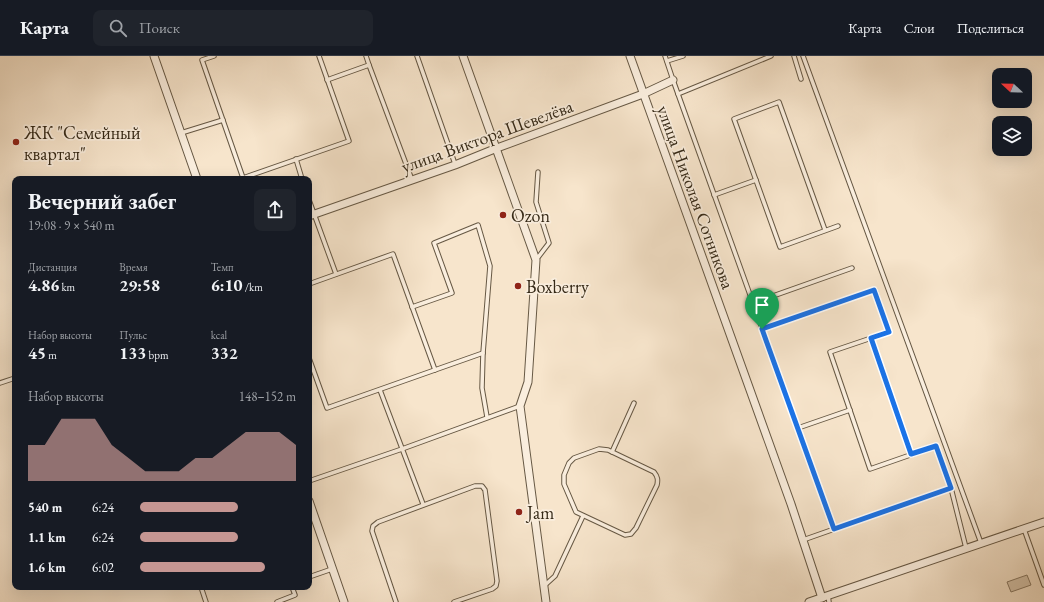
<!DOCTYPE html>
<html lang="ru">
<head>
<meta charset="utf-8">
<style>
	:root { --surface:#171b24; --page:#20242c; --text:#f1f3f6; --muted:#9ea1a6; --line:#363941; --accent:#c59692 }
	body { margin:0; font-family:"EB Garamond",serif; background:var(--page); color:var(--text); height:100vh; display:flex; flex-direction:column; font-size:15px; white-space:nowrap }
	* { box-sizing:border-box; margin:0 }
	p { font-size:13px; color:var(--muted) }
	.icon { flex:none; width:22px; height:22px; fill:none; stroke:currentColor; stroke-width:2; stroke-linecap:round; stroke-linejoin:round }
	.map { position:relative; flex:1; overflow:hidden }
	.panel { position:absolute; left:12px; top:120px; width:300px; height:414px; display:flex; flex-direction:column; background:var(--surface); border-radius:8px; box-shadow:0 4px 16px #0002 }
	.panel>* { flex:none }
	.needle { width:26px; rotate:292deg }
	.fabs { position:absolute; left:992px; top:12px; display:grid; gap:8px }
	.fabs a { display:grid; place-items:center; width:40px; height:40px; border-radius:8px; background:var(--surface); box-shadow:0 4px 16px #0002; font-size:20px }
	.pin { position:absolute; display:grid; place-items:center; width:34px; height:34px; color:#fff; margin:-41px -17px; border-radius:50% 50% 50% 0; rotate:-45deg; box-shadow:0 0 4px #0007 }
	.pin .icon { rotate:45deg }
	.round { display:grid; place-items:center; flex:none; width:42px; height:42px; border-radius:8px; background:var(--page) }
	.overview { display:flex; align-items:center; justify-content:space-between; height:68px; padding:0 16px }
	h1 { font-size:22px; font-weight:700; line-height:30px }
	.stats { display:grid; grid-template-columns:repeat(3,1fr); gap:6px; height:68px; padding:4px 16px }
	.stats div { display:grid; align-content:center }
	.stats b { font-size:17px; font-weight:700 }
	.stats small { font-size:11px; font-weight:400 }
	.stats p { font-size:11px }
	.chart { height:112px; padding:8px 16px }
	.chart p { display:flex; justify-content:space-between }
	.chart svg { width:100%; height:72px; margin-top:4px; fill:var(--accent); opacity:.7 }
	ul { padding:0 16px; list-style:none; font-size:13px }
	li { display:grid; grid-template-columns:64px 48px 1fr; align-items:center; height:30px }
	li i { height:10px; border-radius:5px; background:var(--accent) }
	header { display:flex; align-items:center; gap:24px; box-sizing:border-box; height:56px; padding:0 20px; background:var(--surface); border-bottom:1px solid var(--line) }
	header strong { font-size:19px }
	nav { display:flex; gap:22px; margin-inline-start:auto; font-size:14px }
	.search { width:280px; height:36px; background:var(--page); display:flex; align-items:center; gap:10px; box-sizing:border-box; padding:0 14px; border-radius:8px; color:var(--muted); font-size:15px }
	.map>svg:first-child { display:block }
</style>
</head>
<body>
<header>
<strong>Карта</strong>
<div class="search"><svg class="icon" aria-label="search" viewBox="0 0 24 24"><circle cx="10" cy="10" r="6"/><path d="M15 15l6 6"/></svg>Поиск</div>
<nav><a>Карта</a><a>Слои</a><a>Поделиться</a></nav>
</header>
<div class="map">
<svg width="1044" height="546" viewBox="0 0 1044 546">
	<rect width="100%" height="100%" fill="#f7e5cc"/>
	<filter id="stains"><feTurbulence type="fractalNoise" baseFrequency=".005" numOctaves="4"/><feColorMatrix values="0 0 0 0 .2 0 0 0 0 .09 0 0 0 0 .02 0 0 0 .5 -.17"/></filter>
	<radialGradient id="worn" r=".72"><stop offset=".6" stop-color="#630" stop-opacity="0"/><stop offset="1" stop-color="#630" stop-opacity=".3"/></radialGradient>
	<path fill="#d6c5ad" stroke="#867762" d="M1027 519 1031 529 1011 536 1007 526Z"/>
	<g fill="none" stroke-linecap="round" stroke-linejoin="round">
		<defs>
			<g id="lane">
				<path d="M214 0 202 4 243 122 349 85 319 0"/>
				<path d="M417 0 455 108"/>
				<path d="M665 0 673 24 834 473"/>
				<path d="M794 0 801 23"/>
				<path d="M803 0 981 487"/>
				<path d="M667 5 683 0"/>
				<path d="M369 9 412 124"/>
				<path d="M327 24 369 9 366 0"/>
				<path d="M678 38 771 0"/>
				<path d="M181 77 223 64"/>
				<path d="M296 103 302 123"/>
				<path d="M714 139 756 124"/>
				<path d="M309 144 336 218"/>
				<path d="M825 174 779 46 734 63 780 191 838 170"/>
				<path d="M536 204 549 187 536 146 538 116"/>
				<path d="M309 228 393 198 435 314"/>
				<path d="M753 247 852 212"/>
				<path d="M412 251 452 237 434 187 478 169 490 210 483 297 482 332 487 361"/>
				<path d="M762 273 875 234 889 276 830 296 870 413 936 390 951 432 803 484"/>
				<path d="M871 282 911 398"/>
				<path d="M309 302 327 352 483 297"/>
				<path d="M0 327 15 322"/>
				<path d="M380 334 423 448"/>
				<path d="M798 372 850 354"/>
				<path d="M599 393 608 394 654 416C658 421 658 424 657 429L636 472 631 478 625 479 576 456 564 428V419L569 407 574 402Z"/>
				<path d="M612 396 634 347"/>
				<path d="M309 425 402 393 520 350"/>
				<path d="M951 432 966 492"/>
				<path d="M1024 473 1044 529"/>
				<path d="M309 521 332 513"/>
				<path d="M544 530 555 520 583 460"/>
				<path d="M201 531 206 546"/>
				<path d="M828 539 829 546"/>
				<path d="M277 546 295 539 292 531"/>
				<path d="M396 546 372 475 373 470 378 466 475 430H482L485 434 497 525 496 530 492 533 454 546"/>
			</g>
			<g id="street">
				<path d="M154 0 197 123"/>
				<path d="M463 0 536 204 528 326 520 350 546 546"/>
				<path d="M630 0 791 448 822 542"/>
				<path d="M309 160 455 109 497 92 643 38 673 24"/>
				<path d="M309 445 344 546"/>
				<path d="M809 546 1044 466"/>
			</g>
		</defs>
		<use href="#lane" stroke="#665844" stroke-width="5.5"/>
		<use href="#street" stroke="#665844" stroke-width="9"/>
		<use href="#lane" stroke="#faeede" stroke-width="3.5"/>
		<use href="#street" stroke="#faeede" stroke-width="7"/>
	</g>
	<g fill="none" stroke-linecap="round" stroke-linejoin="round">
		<defs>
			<path id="route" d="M874 234 889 276 871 282 911 398 936 390 951 432 834 473 762 273Z"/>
		</defs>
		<use href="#route" stroke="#fff" stroke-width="8"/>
		<use href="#route" stroke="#1a73e8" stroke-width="5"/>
	</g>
	<g fill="#8f2418" stroke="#faeede" stroke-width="1.5">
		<circle cx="16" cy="86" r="4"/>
		<circle cx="503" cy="159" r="4"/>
		<circle cx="518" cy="230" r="4"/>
		<circle cx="519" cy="456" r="4"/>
	</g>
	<g text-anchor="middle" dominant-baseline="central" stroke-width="3.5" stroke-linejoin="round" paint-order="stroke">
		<g font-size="18" fill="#352917" stroke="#faeede" text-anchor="start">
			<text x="24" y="76">ЖК "Семейный<tspan x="24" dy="21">квартал"</tspan></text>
			<text x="511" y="159">Ozon</text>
			<text x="526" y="230">Boxberry</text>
			<text x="527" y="456">Jam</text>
		</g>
		<g font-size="18" fill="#352917" stroke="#faeede">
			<text transform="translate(487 80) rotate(-20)">улица Виктора Шевелёва</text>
			<text transform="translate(696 141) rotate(70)">улица Николая Сотникова</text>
		</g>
	</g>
	<rect width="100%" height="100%" filter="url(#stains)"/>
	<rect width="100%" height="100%" fill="url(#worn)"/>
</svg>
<div class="fabs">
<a><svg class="needle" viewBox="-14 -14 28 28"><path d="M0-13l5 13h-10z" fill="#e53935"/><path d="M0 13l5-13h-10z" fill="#9ea1a6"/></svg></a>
<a><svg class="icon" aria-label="layers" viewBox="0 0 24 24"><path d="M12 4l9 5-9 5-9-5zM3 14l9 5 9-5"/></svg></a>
</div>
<div class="pin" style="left:762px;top:273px;background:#1e9e55"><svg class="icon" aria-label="arrive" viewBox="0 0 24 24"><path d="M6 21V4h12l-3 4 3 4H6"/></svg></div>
<section class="panel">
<div class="overview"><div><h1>Вечерний забег</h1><p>19:08 · 9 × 540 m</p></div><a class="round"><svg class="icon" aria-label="share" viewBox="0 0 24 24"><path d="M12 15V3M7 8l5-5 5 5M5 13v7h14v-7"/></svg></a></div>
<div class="stats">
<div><p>Дистанция</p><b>4.86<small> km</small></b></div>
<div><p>Время</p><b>29:58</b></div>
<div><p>Темп</p><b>6:10<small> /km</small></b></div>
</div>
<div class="stats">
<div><p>Набор высоты</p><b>45<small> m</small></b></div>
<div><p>Пульс</p><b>133<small> bpm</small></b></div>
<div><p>kcal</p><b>332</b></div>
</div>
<div class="chart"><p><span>Набор высоты</span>148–152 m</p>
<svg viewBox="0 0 160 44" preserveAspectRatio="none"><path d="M0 44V22L10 22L20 6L30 6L40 6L50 22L60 30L70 38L80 38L90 38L100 30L110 30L120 22L130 14L140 14L150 14L160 22V44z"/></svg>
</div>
<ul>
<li><b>540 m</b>6:24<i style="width:63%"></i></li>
<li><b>1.1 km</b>6:24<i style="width:63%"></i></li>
<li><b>1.6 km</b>6:02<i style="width:80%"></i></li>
</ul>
</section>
</div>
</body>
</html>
